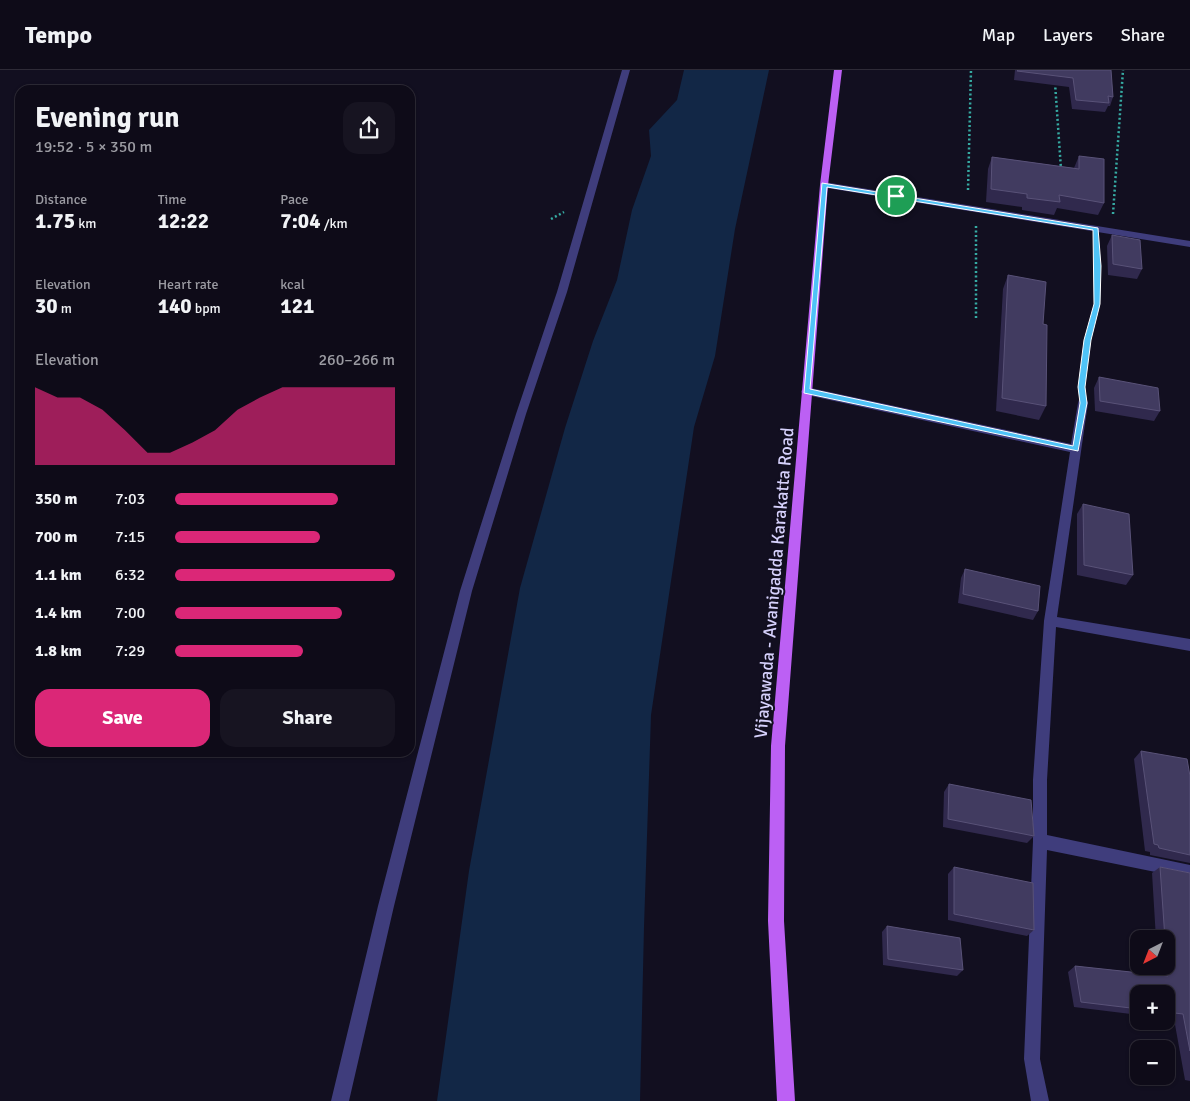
<!DOCTYPE html>
<html lang="en">
<head>
<meta charset="utf-8">
<style>
	:root { --surface:#0e0b18; --page:#171421; --text:#f1f3f6; --muted:#9b9ba2; --line:#2e2b37; --accent:#db2777 }
	body { margin:0; font-family:Signika,sans-serif; background:var(--page); color:var(--text); height:100vh; display:flex; flex-direction:column; font-size:19px; white-space:nowrap }
	* { box-sizing:border-box; margin:0 }
	p { font-size:16px; color:var(--muted) }
	.icon { flex:none; width:28px; height:28px; fill:none; stroke:currentColor; stroke-width:2; stroke-linecap:round; stroke-linejoin:round }
	.map { position:relative; flex:1; overflow:hidden }
	.drawer { position:absolute; left:15px; top:15px; width:400px; height:672px; display:flex; flex-direction:column; background:var(--surface); border-radius:15px; box-shadow:0 1px 4px #0004,0 0 0 1px var(--line) }
	.drawer>* { flex:none }
	.needle { width:32px; rotate:222deg }
	.fabs { position:absolute; left:1130px; top:860px; display:grid; gap:10px }
	.fabs a { display:grid; place-items:center; width:45px; height:45px; border-radius:10px; background:var(--surface); box-shadow:0 1px 4px #0004,0 0 0 1px var(--line); font-size:25px }
	.pin { position:absolute; display:grid; place-items:center; width:42px; height:42px; color:#fff; margin:-21px; border:2px solid #fff; border-radius:50%; box-shadow:0 1px 5px #0007 }
	.round { display:grid; place-items:center; flex:none; width:52px; height:52px; border-radius:15px; background:var(--page) }
	.overview { display:flex; align-items:center; justify-content:space-between; height:85px; padding:0 20px }
	h1 { font-size:28px; font-weight:800; line-height:38px }
	.metrics { display:grid; grid-template-columns:repeat(3,1fr); gap:8px; height:85px; padding:5px 20px }
	.metrics div { display:grid; align-content:center }
	.metrics b { font-size:21px; font-weight:800 }
	.metrics small { font-size:14px; font-weight:400 }
	.metrics p { font-size:14px }
	.chart { height:140px; padding:10px 20px }
	.chart p { display:flex; justify-content:space-between }
	.chart svg { width:100%; height:90px; margin-top:5px; fill:var(--accent); opacity:.7 }
	.action { display:flex; gap:10px; margin-top:auto; padding:10px 20px }
	.action a { flex:1; height:58px; border-radius:15px; background:var(--accent); color:#fff; font-size:20px; font-weight:800; line-height:58px; text-align:center }
	.action a+a { background:var(--page); color:var(--text) }
	ul { padding:0 20px; list-style:none; font-size:16px }
	li { display:grid; grid-template-columns:80px 60px 1fr; align-items:center; height:38px }
	li i { height:12px; border-radius:6px; background:var(--accent) }
	header { display:flex; align-items:center; gap:30px; box-sizing:border-box; height:70px; padding:0 25px; background:var(--surface); border-bottom:1px solid var(--line) }
	header strong { font-size:24px }
	nav { display:flex; gap:28px; margin-inline-start:auto; font-size:18px }
	.map>svg:first-child { display:block }
</style>
</head>
<body>
<header>
<strong>Tempo</strong>
<nav><a>Map</a><a>Layers</a><a>Share</a></nav>
</header>
<div class="map">
<svg width="1190" height="1031" viewBox="0 0 1190 1031">
	<rect width="100%" height="100%" fill="#120f20"/>
	<path fill="#122746" d="M684 0H769L735 159 715 286 694 357 651 645 644 857 640 1031H437L469 801 520 518 565 358 593 271 617 210 632 140 651 86 649 60 677 30Z"/>
	<g fill="none" stroke-linecap="round" stroke-linejoin="round">
		<g stroke="#36aba3" stroke-width="2.5" stroke-dasharray="2 2.5" stroke-linecap="butt">
			<path d="M1055 13 1061 99"/>
			<path d="M968 120 971 0"/>
			<path d="M1113 144 1123 0"/>
			<path d="M551 149 564 142"/>
			<path d="M976 156V248"/>
			<path d="M1090 259 1097 234V177"/>
		</g>
		<path stroke="#36aba3" stroke-width="3" stroke-dasharray="2.5 4" stroke-linecap="butt" d="M1082 317 1087 270 1091 257"/>
		<g fill="#3f3d7c" fill-rule="evenodd">
			<path d="M824 112 1190 171V177L821 117V113Z"/>
			<path d="M806 317 1071 374 1078 333 1079 330H1087L1088 333 1057 547 1190 569V581L1056 557 1047 710V765L1190 795V809L1047 780 1040 989 1049 1031H1031L1024 989 1033 771V710L1044 551 1070 382 802 324 801 321Z"/>
		</g>
		<path fill="#3f3d7c" fill-rule="evenodd" d="M622 0H630L567 222 526 344 472 521 394 836 349 1031H331L378 836 460 521 516 344 557 222Z"/>
		<path fill="#bc60f4" fill-rule="evenodd" d="M834 0H842L828 115 785 676 784 851 795 1031H777L768 851 771 676 820 115Z"/>
	</g>
	<g fill="#30294d">
		<path d="M1015 0H1111L1113 27 1110 36H1108L1105 42 1072 39 1069 17 1014 10Z"/>
		<path d="M1079 86 1104 133 1098 145 1057 138 1054 145 1022 140V137L986 132 988 99 992 87 1074 98Z"/>
		<path d="M1112 165 1142 199 1137 209 1108 205 1107 176Z"/>
		<path d="M1008 205 1043 254 1046 336 1039 350 996 341 1003 219Z"/>
		<path d="M1099 307 1160 341 1154 351 1095 341 1094 318Z"/>
		<path d="M1083 434 1133 505 1126 515 1077 505V444Z"/>
		<path d="M965 499 1038 541 1033 550 958 533 961 508Z"/>
		<path d="M1141 681 1190 706V793L1150 785V782L1145 781 1134 689Z"/>
		<path d="M949 714 1034 766 1027 773 943 757 944 722Z"/>
		<path d="M954 797 1034 860 1027 866 948 850V804Z"/>
		<path d="M1160 797 1190 803V1011L1185 1010 1174 949 1166 948V924H1139V945L1074 937 1068 902 1075 896 1159 905 1158 896H1166V869H1156L1152 803Z"/>
		<path d="M887 856 963 900 957 906 883 895 882 862Z"/>
	</g>
	<g fill="#413b60" stroke="#595278">
		<path d="M1018 0H1111L1113 27 1108 26 1109 33 1076 30 1073 8 1017 1Z"/>
		<path d="M1079 86 1104 89V133L1059 125 1060 132 1027 128V124L991 119 992 87 1079 99Z"/>
		<path d="M1112 165 1140 170 1142 199 1113 194Z"/>
		<path d="M1008 205 1046 212 1043 254 1047 255 1046 336 1002 328Z"/>
		<path d="M1099 307 1158 318 1160 341 1100 331Z"/>
		<path d="M1083 434 1129 444 1133 505 1084 495Z"/>
		<path d="M965 499 1040 516 1038 541 963 524Z"/>
		<path d="M1141 681 1187 689 1190 706V785L1159 778 1158 775 1154 774Z"/>
		<path d="M949 714 1031 730 1034 766 948 749Z"/>
		<path d="M954 797 1033 813 1034 860 954 844Z"/>
		<path d="M1160 797 1190 803V981L1183 944 1166 942V924H1139V939L1081 932 1075 896 1168 906 1166 883V869H1165Z"/>
		<path d="M887 856 960 868 963 900 888 889Z"/>
	</g>
	<path fill="#4fc3f7" stroke="#fff" fill-rule="evenodd" d="M822 113 1098 158 1101 196 1100 234 1091 270 1085 317 1087 333 1078 381 804 323ZM827 117 1093 160 1094 234 1084 270 1078 317 1080 333 1073 376 810 319Z"/>
	<g text-anchor="middle" dominant-baseline="central" stroke-width="4" stroke-linejoin="round" paint-order="stroke">
		<g font-size="18" fill="#d6d1fc" stroke="#120f20">
			<text transform="translate(774 513) rotate(-85)">Vijayawada - Avanigadda Karakatta Road</text>
		</g>
	</g>
</svg>
<div class="fabs">
<a><svg class="needle" viewBox="-14 -14 28 28"><path d="M0-13l5 13h-10z" fill="#e53935"/><path d="M0 13l5-13h-10z" fill="#9b9ba2"/></svg></a>
<a>+</a>
<a>−</a>
</div>
<div class="pin" style="left:896px;top:126px;background:#1e9e55"><svg class="icon" aria-label="arrive" viewBox="0 0 24 24"><path d="M6 21V4h12l-3 4 3 4H6"/></svg></div>
<section class="drawer">
<div class="overview"><div><h1>Evening run</h1><p>19:52 · 5 × 350 m</p></div><a class="round"><svg class="icon" aria-label="share" viewBox="0 0 24 24"><path d="M12 15V3M7 8l5-5 5 5M5 13v7h14v-7"/></svg></a></div>
<div class="metrics">
<div><p>Distance</p><b>1.75<small> km</small></b></div>
<div><p>Time</p><b>12:22</b></div>
<div><p>Pace</p><b>7:04<small> /km</small></b></div>
</div>
<div class="metrics">
<div><p>Elevation</p><b>30<small> m</small></b></div>
<div><p>Heart rate</p><b>140<small> bpm</small></b></div>
<div><p>kcal</p><b>121</b></div>
</div>
<div class="chart"><p><span>Elevation</span>260–266 m</p>
<svg viewBox="0 0 160 44" preserveAspectRatio="none"><path d="M0 44V6L10 11L20 11L30 17L40 27L50 38L60 38L70 33L80 27L90 17L100 11L110 6L120 6L130 6L140 6L150 6L160 6V44z"/></svg>
</div>
<ul>
<li><b>350 m</b>7:03<i style="width:74%"></i></li>
<li><b>700 m</b>7:15<i style="width:66%"></i></li>
<li><b>1.1 km</b>6:32<i style="width:100%"></i></li>
<li><b>1.4 km</b>7:00<i style="width:76%"></i></li>
<li><b>1.8 km</b>7:29<i style="width:58%"></i></li>
</ul>
<div class="action"><a>Save</a><a>Share</a></div>
</section>
</div>
</body>
</html>
